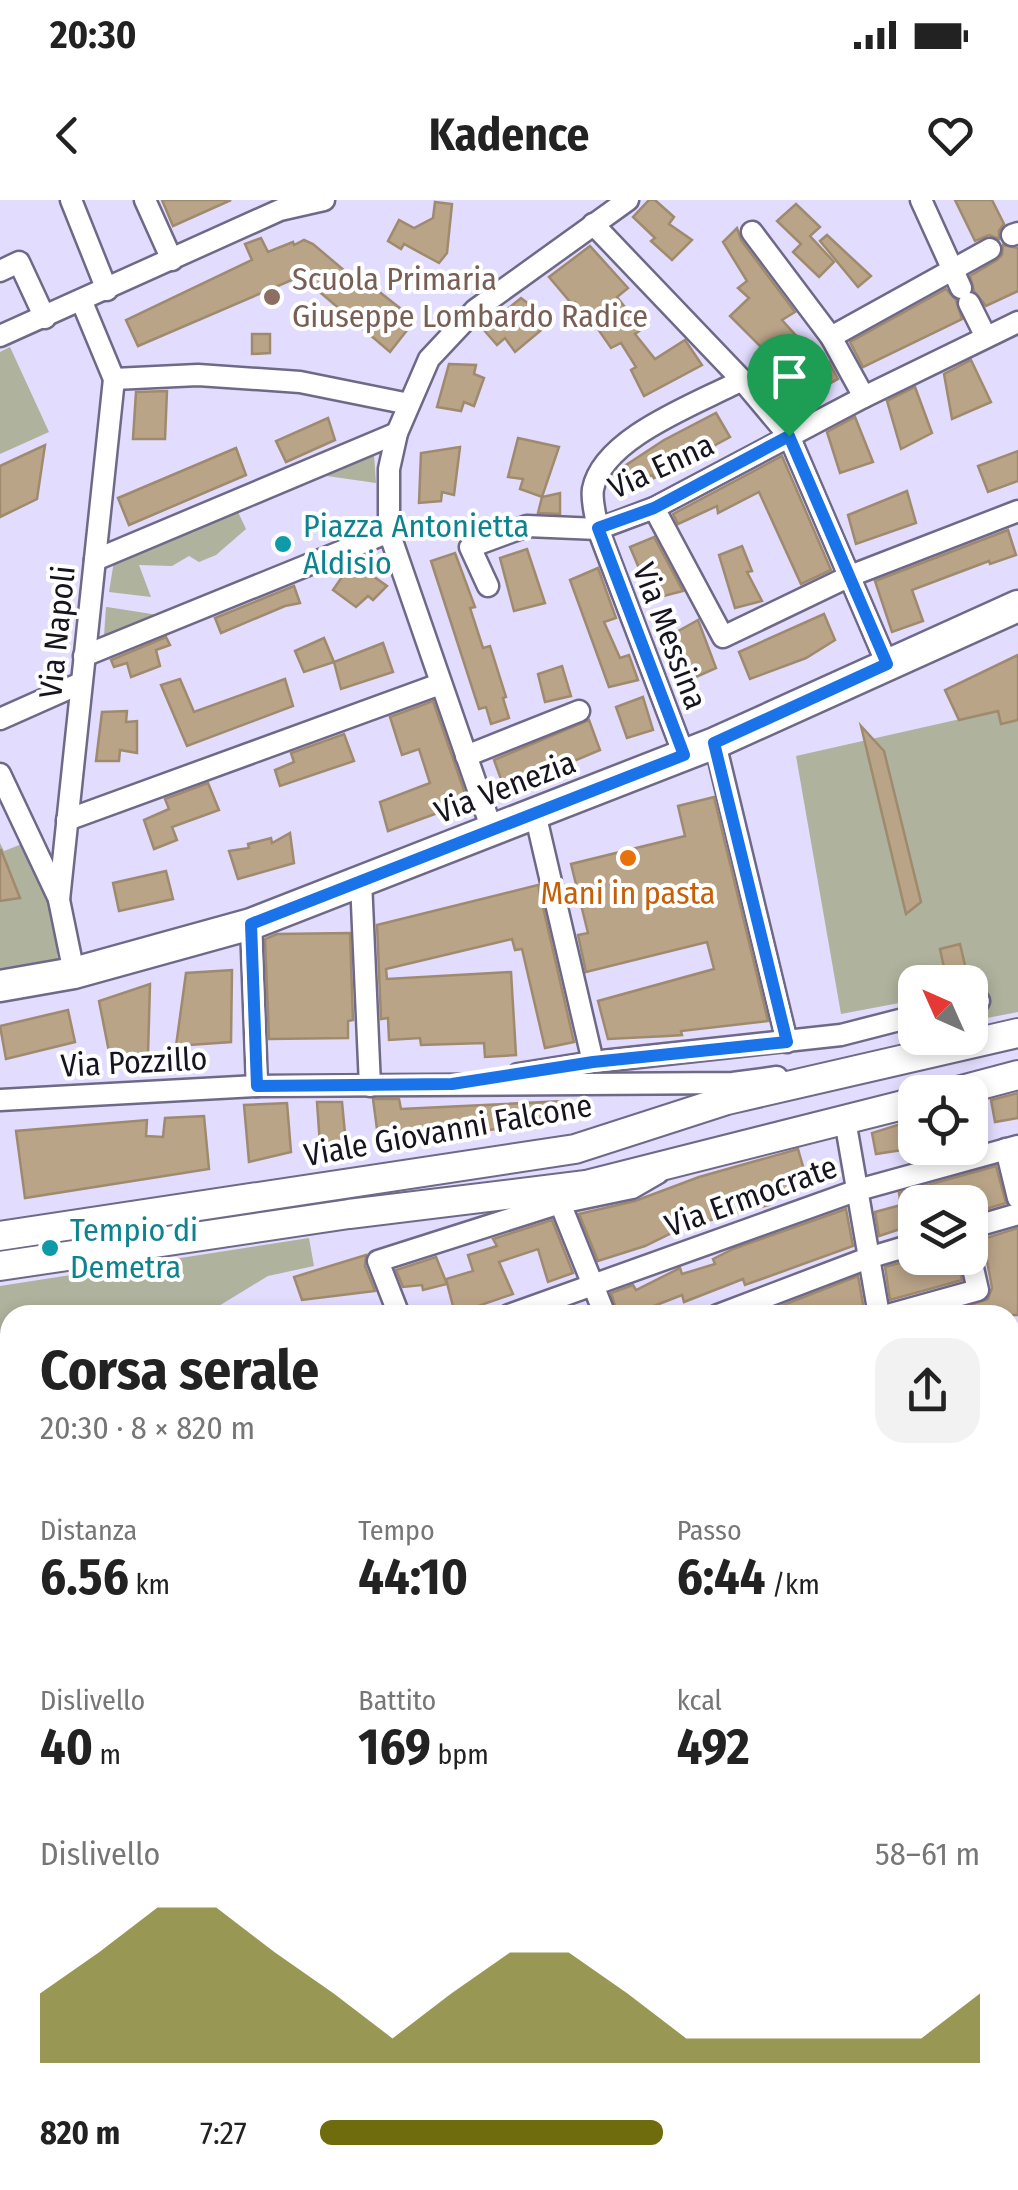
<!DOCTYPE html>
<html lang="it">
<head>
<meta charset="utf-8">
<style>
	:root { --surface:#fff; --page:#f2f2f2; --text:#222; --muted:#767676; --accent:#6e6c0c }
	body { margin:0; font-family:"Fira Sans Condensed",sans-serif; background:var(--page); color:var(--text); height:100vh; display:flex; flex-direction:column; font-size:38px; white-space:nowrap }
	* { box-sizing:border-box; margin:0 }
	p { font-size:32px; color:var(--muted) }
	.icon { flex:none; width:55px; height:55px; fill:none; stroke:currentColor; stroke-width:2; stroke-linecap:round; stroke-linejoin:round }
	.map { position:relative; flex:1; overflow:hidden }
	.panel { position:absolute; left:0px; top:1105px; width:1020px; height:885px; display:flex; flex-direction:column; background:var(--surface); border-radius:30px 30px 0 0; box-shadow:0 5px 15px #0003 }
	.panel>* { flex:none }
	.needle { width:65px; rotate:315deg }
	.controls { position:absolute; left:898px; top:765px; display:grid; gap:20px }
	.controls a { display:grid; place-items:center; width:90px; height:90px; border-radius:20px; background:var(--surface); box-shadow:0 5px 15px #0003; font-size:50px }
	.pin { position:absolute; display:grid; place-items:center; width:85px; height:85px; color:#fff; margin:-102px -42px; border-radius:50% 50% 50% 0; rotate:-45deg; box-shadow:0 0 10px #0007 }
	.pin .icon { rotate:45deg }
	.round { display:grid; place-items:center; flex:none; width:105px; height:105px; border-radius:30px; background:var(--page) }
	.head { display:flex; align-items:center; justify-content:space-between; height:170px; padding:0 40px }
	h1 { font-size:55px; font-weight:700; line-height:75px }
	.figures { display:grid; grid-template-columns:repeat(3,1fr); gap:15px; height:170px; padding:10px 40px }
	.figures div { display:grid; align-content:center }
	.figures b { font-size:50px; font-weight:700 }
	.figures small { font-size:28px; font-weight:400 }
	.figures p { font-size:28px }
	.chart { height:280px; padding:20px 40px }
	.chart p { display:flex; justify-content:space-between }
	.chart svg { width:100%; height:180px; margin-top:10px; fill:var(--accent); opacity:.7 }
	ul { padding:0 40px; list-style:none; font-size:32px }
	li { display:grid; grid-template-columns:160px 120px 1fr; align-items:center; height:75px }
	li i { height:25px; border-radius:12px; background:var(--accent) }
	.status { display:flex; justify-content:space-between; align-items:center; height:70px; padding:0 50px; background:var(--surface); direction:ltr }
	.status svg { height:28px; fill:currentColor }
	header { display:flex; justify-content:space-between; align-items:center; height:130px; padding:0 40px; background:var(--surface); font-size:45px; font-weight:700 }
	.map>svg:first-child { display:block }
</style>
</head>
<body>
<div class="status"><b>20:30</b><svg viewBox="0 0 49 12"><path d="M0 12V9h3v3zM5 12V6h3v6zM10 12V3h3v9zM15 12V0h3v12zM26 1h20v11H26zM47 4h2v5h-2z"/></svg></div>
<header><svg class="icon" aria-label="back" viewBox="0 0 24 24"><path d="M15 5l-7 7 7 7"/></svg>Kadence<svg class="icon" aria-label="heart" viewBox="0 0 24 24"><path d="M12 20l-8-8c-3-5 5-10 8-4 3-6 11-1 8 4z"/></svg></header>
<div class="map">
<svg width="1018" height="1990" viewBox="0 0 1018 1990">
	<rect width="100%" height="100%" fill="#e2dcfe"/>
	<g fill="#afb29c">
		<path d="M10 147 49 232 0 254V152Z"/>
		<path d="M374 255 376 283 320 275Z"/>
		<path d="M238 312 246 329 216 355 199 362 189 356 172 366 139 365 151 397 109 392 114 361Z"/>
		<path d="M106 407H107L158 415 104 436Z"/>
		<path d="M1018 506V812L987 818 978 789 970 790V782H915V800L841 814 796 556Z"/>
		<path d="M0 643 4 651 22 644 52 712 58 759 0 769Z"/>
		<path d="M309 1038 314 1066 268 1076 204 1115H10V1178L0 1179V1086Z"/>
	</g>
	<g fill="#b9a488" stroke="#9f8a6e" stroke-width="2.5">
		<path d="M162 0H231L173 26Z"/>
		<path d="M649 0H655L674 17 669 24 692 40 672 60 651 41 655 38 633 17Z"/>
		<path d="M955 0H992L1004 24 999 31V39L989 35 975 41Z"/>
		<path d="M435 2 452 4 447 53 439 63 404 44 401 49 388 41 399 20 414 28 433 18Z"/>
		<path d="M796 4 820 27 810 36 834 62 819 77 793 52 801 44 777 21Z"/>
		<path d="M737 28 741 40 795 112 782 120 799 139 787 150 808 177 829 162 838 179 818 190 821 194 814 200 730 116 749 98 738 88 747 81 723 42Z"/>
		<path d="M827 35 871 76 858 87 820 41Z"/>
		<path d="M261 38 268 52 293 42 294 45 304 40 313 44 359 83 363 79 415 120 390 152 301 76 138 146 126 120 252 60 245 44Z"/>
		<path d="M1003 45 1018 48V91L986 106 974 91 970 76 997 60 1002 55Z"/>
		<path d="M590 46 628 88 617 97 642 129 635 134 655 159 685 140 702 165 644 196 631 170 636 167 621 143 611 148 591 119 589 120 575 102 572 104 549 77Z"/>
		<path d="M946 89 956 100 962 119 863 167 850 142Z"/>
		<path d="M521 98 539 112 535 116 545 127 515 152 505 138 497 145 483 129Z"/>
		<path d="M252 134H270V153L252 154Z"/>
		<path d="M971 160 991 202 952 219 944 174Z"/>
		<path d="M449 164 476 165 474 174 484 178 474 206 464 202 461 211 437 207Z"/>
		<path d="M915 187 932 233 901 249 887 201Z"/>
		<path d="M167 191 165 239H133L136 192Z"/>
		<path d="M716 213 730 237 654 278 652 275 628 286 620 269 664 240Z"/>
		<path d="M855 217 873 262 840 273 827 232Z"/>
		<path d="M328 218 335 240 286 262 276 241Z"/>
		<path d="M518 238 559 247 542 297 520 289 523 279 508 277Z"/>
		<path d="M45 245 37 299 0 317V266Z"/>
		<path d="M460 247 454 295 442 292 441 301 419 303 421 253Z"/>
		<path d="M236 248 246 275 129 325 118 298Z"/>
		<path d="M1018 251V281L988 292 978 266Z"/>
		<path d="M782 256 831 370 801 384 759 292 718 313 717 306 678 324 673 314Z"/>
		<path d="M907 291 916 323 856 344 848 315Z"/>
		<path d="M560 293V314L538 313 542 297Z"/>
		<path d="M1008 330 1016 355 990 364 989 361 912 390 923 421 892 432 875 381Z"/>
		<path d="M654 337 683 391 652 399 630 347Z"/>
		<path d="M742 346 752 371 747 372 762 401 735 408 719 355Z"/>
		<path d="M527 349 545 403 514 411 500 358Z"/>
		<path d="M455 353 475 407 470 408 483 448 490 446 506 497 503 498 509 518 491 524 486 507 479 509 431 361Z"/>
		<path d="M353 362 387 386 373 400 368 396 356 407 333 390 342 377 332 370Z"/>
		<path d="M598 368 616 418 604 422 620 458 629 455 638 480 609 487 570 380Z"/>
		<path d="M294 386 300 403 285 406 221 433 215 418Z"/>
		<path d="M824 414 835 440 806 458 750 479 739 452Z"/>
		<path d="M698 420 716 468 676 486 666 438Z"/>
		<path d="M166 437 170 445 156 450 160 466 131 477 127 463 114 467 111 460Z"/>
		<path d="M324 438 334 462 304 472 295 451Z"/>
		<path d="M383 443 393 472 341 489 334 462Z"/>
		<path d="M1018 455V520L1001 524 998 511 959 520 945 490Z"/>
		<path d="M562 466 571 496 545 502 538 474Z"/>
		<path d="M180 479 194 512 285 479 293 506 187 546 161 485Z"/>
		<path d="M643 497 653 530 627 538 616 507Z"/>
		<path d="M433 501 468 602 388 631 380 602 430 583 419 549 402 555 390 517Z"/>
		<path d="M127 511 126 522 137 521V553L120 550 119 561H96L102 512Z"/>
		<path d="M589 520 600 550 505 590 494 560Z"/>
		<path d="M861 526 884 551 921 702 906 714Z"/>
		<path d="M344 534 354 561 280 586 275 570 294 562 291 553Z"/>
		<path d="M208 583 219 610 172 627 177 640 154 649 144 620 169 609 165 599Z"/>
		<path d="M714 597 768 821 681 831 682 835 668 836 608 839 598 801 714 769 707 742 586 772 578 735 588 733 571 664 685 636 678 606Z"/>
		<path d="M290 633 294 663 238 679 229 651 249 648 248 644 271 638 272 643Z"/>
		<path d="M0 650H1L20 698 0 701Z"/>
		<path d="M166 671 173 699 119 711 113 683Z"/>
		<path d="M538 685 574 842 545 848 522 749 515 750 512 739 386 769 387 779 511 772 516 855 485 857 484 843 421 845 420 838 389 840 388 818 381 819 377 725Z"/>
		<path d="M350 733 353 820 348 821V838L269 839 265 739 277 734Z"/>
		<path d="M960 744 969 782H947L940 749Z"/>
		<path d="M232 770 231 842 176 846 186 773Z"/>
		<path d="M150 784 148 854 111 862 99 801Z"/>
		<path d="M68 810 75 842 6 859 0 826Z"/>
		<path d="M1018 893V918L995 922 991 900Z"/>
		<path d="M373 899H399L401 909 564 901 574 903 577 910 566 920 379 944Z"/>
		<path d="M317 902H342L346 944 320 945Z"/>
		<path d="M287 903 291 952 249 962 244 905Z"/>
		<path d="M204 916 209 969 25 998 16 931 147 920 146 936 163 937 165 918Z"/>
		<path d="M910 921 915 948 876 954 872 933Z"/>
		<path d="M798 949 808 984 766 997 769 1005 684 1027 645 1046 598 1061 579 1014 635 1001 699 977Z"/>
		<path d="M996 966 1006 1003 976 1012 975 1009 970 1011V1002H915V1031L905 1033 903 1028 879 1036 875 1012 901 1005 899 993Z"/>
		<path d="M846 1009 853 1046 745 1085 743 1079 684 1102 682 1095 646 1109 648 1115H618L611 1093 633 1085 636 1090 680 1068 682 1074 715 1064 713 1059 733 1049Z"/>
		<path d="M552 1020 573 1073 548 1082 538 1049 499 1062 513 1094 455 1114 446 1079 473 1071 468 1055 497 1046 493 1039Z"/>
		<path d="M1018 1028V1115H939L988 1099 992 1088 983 1039Z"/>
		<path d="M366 1055 365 1066 375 1091 302 1100 294 1077Z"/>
		<path d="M436 1057 447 1084 423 1090 422 1085 403 1087 396 1070Z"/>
		<path d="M918 1058H957L962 1080 890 1100 885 1067Z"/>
		<path d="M858 1076 865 1115H765V1112Z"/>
	</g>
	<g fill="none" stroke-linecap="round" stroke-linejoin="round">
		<defs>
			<g id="street">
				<path d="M71 0 107 90"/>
				<path d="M145 0 172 60"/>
				<path d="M921 0 961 88"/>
				<path d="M593 24 742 180 789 236 887 464"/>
				<path d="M752 32 831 137 864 197"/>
				<path d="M1012 35 1018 33"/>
				<path d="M0 71 19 62 45 118"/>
				<path d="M969 103 986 137"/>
				<path d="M0 136 280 10 324 0"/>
				<path d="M831 137 990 49"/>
				<path d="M114 179 198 175 300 182 409 204"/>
				<path d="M654 308 723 437 850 376 1018 311"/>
				<path d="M95 360 397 233"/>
				<path d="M488 386 470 347 527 326 598 329 654 308 864 197 1018 122"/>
				<path d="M84 456 389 332"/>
				<path d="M0 519 81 483"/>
				<path d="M715 543 787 842"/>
				<path d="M684 555 598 329C596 317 591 301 593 289 603 237 699 203 742 180"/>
				<path d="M466 556 579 511"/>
				<path d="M0 574 59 699"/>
				<path d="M535 613 593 862"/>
				<path d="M67 620 440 484"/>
				<path d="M492 630 389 332V269L397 233 429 159 475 110 628 0"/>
				<path d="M361 681 370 886"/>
				<path d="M251 724 257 886"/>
				<path d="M74 773 59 700 114 179 82 102"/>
				<path d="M970 803 979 801"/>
				<path d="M518 874 593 862 841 835 915 816"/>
				<path d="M0 900 257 886 733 883 777 877"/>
				<path d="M845 920 879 1115"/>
				<path d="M1006 949 1018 998"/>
				<path d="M560 1003 605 1115"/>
				<path d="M970 1028 1018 1014"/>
				<path d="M399 1115 378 1061 560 1003 632 988 658 973"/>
				<path d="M509 1115 858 990 1018 946"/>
				<path d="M718 1115 868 1058 915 1044"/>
				<path d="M888 1115 978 1090 970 1055"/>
				<path d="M1010 1149 1018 1147"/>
				<path d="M1010 1227 1018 1225"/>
				<path d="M0 1305 10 1302"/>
				<path d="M1010 1359 1018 1357"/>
				<path d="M0 1379 10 1403"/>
				<path d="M1010 1413 1018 1411"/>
				<path d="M0 1516 10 1512"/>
				<path d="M0 1535 10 1561"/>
				<path d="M1010 1567 1018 1564"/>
				<path d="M1010 1597 1018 1599"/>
				<path d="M1010 1666H1018"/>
				<path d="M1010 1796 1018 1805"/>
				<path d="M1010 1896 1018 1892"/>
				<path d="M0 1959 10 1954"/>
				<path d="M178 1980 182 1990"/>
				<path d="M272 1980 276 1990"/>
				<path d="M436 1980 440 1990"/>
				<path d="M604 1980 608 1990"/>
				<path d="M47 1989 48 1990"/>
				<path d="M88 1990 113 1980"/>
				<path d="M364 1990 395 1980"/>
				<path d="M531 1990 535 1988"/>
				<path d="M784 1990 808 1980"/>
			</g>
			<g id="secondary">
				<path d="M954 892 1018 875"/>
				<path d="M0 1036 575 949 727 900 1018 833"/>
				<path d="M0 1066 349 1014 586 985 915 902"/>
				<path d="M1010 1495 1018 1492"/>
				<path d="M0 1838 10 1831"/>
			</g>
			<path id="primary" d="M0 786 74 773 251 724 715 543 1018 406"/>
		</defs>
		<use href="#street" stroke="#6f6988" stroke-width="25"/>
		<use href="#secondary" stroke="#6f6988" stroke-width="32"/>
		<use href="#primary" stroke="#6f6988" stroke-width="35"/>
		<use href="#street" stroke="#fff" stroke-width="20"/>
		<use href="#secondary" stroke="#fff" stroke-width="28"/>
		<use href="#primary" stroke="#fff" stroke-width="30"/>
	</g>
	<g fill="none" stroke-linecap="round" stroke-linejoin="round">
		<defs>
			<path id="route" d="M789 236 887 464 714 543 787 842 593 862 452 884 257 886 251 724 684 555 598 328 654 308Z"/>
		</defs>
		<use href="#route" stroke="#fff" stroke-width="20"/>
		<use href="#route" stroke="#1a73e8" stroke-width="12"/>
	</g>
	<circle fill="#8d6e63" stroke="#fff" stroke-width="4" cx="272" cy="97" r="10"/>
	<g fill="#0f9aa8" stroke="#fff" stroke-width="4">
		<circle cx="283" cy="344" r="10"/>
		<circle cx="50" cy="1048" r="10"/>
	</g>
	<circle fill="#e8710a" stroke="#fff" stroke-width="4" cx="628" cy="658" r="10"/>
	<g text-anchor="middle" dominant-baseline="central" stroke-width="8" stroke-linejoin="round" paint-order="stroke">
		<g font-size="32" fill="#785e54" stroke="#fff" text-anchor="start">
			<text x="292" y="79">Scuola Primaria<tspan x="292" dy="37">Giuseppe Lombardo Radice</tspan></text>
		</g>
		<g font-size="32" fill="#171420" stroke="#fff">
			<text transform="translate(661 266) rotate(-25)">Via Enna</text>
			<text transform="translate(57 432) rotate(-84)">Via Napoli</text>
			<text transform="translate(670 436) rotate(69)">Via Messina</text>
			<text transform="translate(505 587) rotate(-21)">Via Venezia</text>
			<text transform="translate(134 862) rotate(-3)">Via Pozzillo</text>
			<text transform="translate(448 930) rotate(-10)">Viale Giovanni Falcone</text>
			<text transform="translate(751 996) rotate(-20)">Via Ermocrate</text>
		</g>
		<g font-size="32" fill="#0d838f" stroke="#fff" text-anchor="start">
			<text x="303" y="326">Piazza Antonietta<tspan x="303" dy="37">Aldisio</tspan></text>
			<text x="70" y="1030">Tempio di<tspan x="70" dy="37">Demetra</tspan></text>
		</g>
		<g font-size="32" fill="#c56008" stroke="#fff">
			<text x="628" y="693">Mani in pasta</text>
		</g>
	</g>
</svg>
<div class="controls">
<a><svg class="needle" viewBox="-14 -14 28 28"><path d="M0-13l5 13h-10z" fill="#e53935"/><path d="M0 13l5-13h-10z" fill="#767676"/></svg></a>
<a><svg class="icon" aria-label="locate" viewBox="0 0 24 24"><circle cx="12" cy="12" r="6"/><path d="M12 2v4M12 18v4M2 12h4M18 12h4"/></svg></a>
<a><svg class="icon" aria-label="layers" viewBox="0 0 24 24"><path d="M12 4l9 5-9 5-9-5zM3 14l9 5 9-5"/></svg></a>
</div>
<div class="pin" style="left:789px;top:236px;background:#1e9e55"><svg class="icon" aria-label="arrive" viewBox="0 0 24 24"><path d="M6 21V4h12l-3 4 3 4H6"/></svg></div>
<section class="panel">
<div class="head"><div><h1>Corsa serale</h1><p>20:30 · 8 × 820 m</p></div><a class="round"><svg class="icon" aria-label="share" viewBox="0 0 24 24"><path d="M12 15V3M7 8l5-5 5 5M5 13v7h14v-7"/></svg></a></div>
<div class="figures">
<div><p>Distanza</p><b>6.56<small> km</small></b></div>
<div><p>Tempo</p><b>44:10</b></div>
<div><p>Passo</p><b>6:44<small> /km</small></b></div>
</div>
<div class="figures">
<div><p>Dislivello</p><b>40<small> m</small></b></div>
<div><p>Battito</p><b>169<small> bpm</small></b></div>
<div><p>kcal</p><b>492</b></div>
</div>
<div class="chart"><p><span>Dislivello</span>58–61 m</p>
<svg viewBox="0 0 160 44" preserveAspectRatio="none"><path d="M0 44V27L10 17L20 6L30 6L40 17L50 27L60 38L70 27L80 17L90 17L100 27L110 38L120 38L130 38L140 38L150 38L160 27V44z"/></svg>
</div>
<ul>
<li><b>820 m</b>7:27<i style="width:52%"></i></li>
</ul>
</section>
</div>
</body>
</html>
